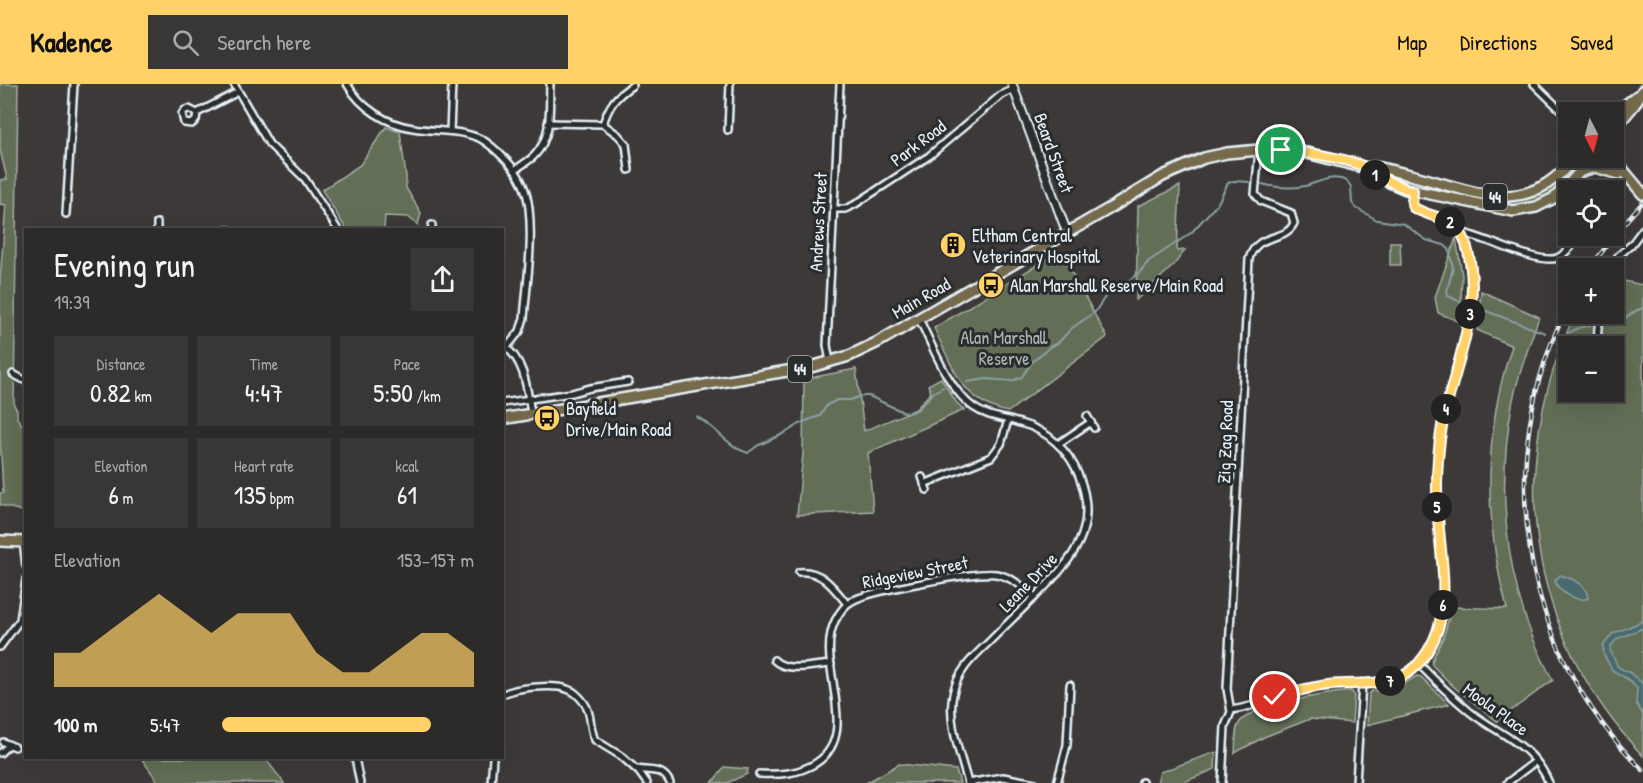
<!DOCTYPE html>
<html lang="en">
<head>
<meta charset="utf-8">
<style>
	:root { --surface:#2d2b2a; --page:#393736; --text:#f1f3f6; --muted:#a7a7a8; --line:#484747; --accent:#ffd166 }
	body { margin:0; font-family:"Patrick Hand",sans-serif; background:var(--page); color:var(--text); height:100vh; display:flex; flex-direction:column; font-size:22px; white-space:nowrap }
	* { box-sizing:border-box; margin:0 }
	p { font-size:20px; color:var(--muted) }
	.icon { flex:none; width:33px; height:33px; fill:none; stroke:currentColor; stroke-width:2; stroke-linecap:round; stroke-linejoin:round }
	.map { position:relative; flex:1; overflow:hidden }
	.details { position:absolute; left:24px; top:144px; width:480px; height:531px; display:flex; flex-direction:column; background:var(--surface); border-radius:0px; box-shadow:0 6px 24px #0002,0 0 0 2px var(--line) }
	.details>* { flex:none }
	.needle { width:39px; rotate:174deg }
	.buttons { position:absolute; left:1558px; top:18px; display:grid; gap:12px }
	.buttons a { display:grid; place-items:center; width:66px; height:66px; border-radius:0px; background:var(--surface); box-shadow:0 6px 24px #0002,0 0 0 2px var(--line); font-size:30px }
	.pin { position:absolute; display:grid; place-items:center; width:51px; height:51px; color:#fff; margin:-26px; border:3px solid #fff; border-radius:50%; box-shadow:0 2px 6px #0007 }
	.km { position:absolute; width:30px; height:30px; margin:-15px; border-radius:50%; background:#222; color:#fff; font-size:16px; line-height:30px; text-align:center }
	.round { display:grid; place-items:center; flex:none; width:63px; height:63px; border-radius:0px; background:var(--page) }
	.headline { display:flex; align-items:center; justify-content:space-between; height:102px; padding:0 30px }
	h1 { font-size:33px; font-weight:600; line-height:45px }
	.figures { display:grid; grid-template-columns:repeat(3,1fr); gap:9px; height:102px; padding:6px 30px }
	.figures div { display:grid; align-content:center; border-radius:0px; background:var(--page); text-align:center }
	.figures b { font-size:26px; font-weight:600 }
	.figures small { font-size:16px; font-weight:400 }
	.figures p { font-size:16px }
	.chart { height:168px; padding:12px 30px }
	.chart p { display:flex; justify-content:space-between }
	.chart svg { width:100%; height:108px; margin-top:6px; fill:var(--accent); opacity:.7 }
	ul { padding:0 30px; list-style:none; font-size:20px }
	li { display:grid; grid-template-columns:96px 72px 1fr; align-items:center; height:45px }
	li i { height:15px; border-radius:8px; background:var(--accent) }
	header { display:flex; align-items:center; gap:36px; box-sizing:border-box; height:84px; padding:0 30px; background:var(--accent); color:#111 }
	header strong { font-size:28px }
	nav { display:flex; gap:33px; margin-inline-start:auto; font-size:21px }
	.search { width:420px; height:54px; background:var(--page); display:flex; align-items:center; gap:15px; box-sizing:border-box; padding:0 21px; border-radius:0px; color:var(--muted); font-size:22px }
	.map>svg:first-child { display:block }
</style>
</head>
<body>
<header>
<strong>Kadence</strong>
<div class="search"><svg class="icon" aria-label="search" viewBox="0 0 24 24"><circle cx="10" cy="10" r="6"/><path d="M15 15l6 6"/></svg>Search here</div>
<nav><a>Map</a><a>Directions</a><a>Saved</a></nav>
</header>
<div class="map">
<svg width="1643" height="699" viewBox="0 0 1643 699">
	<rect width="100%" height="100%" fill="#3c3938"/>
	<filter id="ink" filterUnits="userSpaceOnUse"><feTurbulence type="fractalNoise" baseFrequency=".0167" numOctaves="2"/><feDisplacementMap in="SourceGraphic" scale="12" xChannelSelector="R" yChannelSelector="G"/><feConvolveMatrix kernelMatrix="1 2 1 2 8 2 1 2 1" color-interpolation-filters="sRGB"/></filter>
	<g filter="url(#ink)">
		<g fill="#626e55" stroke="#a5b0a6" stroke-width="1.5" fill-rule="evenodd">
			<path d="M0 0H18L14 321 17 326V334L25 345V428L0 421V409H3L0 352V195L6 121 0 120V96L7 95 0 66Z"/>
			<path d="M386 43 400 48 406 92V104L421 129 418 141 408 133 385 132 384 145H346L322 106 360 81Z"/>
			<path d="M1582 74H1586C1548 120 1539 129 1478 116 1461 112 1439 108 1423 101L1424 99 1482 115H1517L1556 98 1572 86Z"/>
			<path d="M1180 102 1177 167 1185 166 1174 181 1136 216 1138 122Z"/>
			<path d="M1456 154 1462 191 1460 238 1438 229 1435 213Z"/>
			<path d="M1390 158H1400L1401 181H1390Z"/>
			<path d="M1060 167 1107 253 1008 328C961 318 953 283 934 244Z"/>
			<path d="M1614 195 1643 201V672C1526 549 1504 382 1575 230H1614ZM1569 262H1614V308H1569Z"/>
			<path d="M1481 207 1539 233C1529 262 1518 290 1512 321 1495 413 1507 514 1553 596L1497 637 1454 603 1432 581V577L1444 551 1452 523 1507 525C1484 439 1483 347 1512 262L1477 246Z"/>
			<path d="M856 285 864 347 916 325 931 308 928 301 941 294 956 318 964 326 868 369 873 427 797 431 803 370 804 295Z"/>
			<path d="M1417 592 1421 593 1449 620 1367 641 1369 610 1372 607 1396 604Z"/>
			<path d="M1351 607 1354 610 1352 639 1310 635 1264 653 1235 669C1236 660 1234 645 1240 638 1253 621 1329 609 1351 607Z"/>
			<path d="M1216 668 1215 685 1182 699H1157L1160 688Z"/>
			<path d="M141 674H265L284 699H159Z"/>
			<path d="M899 680 956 686 960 699H866Z"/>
			<path d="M724 683 748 685 747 690 727 699H712Z"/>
		</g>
		<g fill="#4c6b6e" stroke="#8aa1a5" stroke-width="1.5">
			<path d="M1560 491C1571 494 1587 500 1588 514 1578 519 1557 507 1555 497Z"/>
			<path d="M1643 537V544L1617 555 1611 562 1610 566 1618 583 1630 589 1643 600V631L1636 619 1637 604 1626 594 1612 586 1604 571 1603 562 1612 550Z"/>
		</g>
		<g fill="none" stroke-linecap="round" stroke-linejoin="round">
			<g stroke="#8aa1a5" stroke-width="2">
				<path d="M1262 100C1277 104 1289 105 1305 102 1320 98 1332 90 1347 97L1351 103 1352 119 1356 124 1377 136 1404 140 1426 156 1444 161 1449 165 1453 184 1447 207 1448 212 1463 219"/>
				<path d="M1478 224 1545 249"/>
				<path d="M1611 240C1626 237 1631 227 1643 224"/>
				<path d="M1563 252 1578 244 1591 241"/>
				<path d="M967 298 987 295 1012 297 1022 293 1032 278 1051 262 1058 259 1072 244 1095 228 1105 213 1138 190 1149 177 1191 149 1218 119 1228 99 1234 97 1249 98"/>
				<path d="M697 333C716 343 728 363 748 369L757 362 785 349 803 338 820 332 827 321 837 316H850L861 312H869L901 327 908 329 917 326 934 308 943 303"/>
			</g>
			<defs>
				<g id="minor">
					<path d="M234 0 269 60 305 95 338 146"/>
					<path d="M347 0C361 24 386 40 413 44 436 48 460 45 481 55 492 61 500 70 509 79 520 91 527 107 529 124 533 160 527 198 524 234L520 247 507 263"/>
					<path d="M1534 0 1569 34"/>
					<path d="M197 29 189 25 185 26 182 30 184 39 192 40 196 36 197 29 238 8"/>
					<path d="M548 39 603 40 618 51 626 60 629 86"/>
					<path d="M603 40C609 21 616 12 633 1"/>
					<path d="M728 46 730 0"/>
					<path d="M450 47 452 0"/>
					<path d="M515 86C521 81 529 77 534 72 553 53 549 24 550 0"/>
					<path d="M834 125H845L854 121 929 72 1001 11 1014 5"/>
					<path d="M66 130 74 0"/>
					<path d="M157 146V139"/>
					<path d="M216 146H229"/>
					<path d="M431 146 432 141"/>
					<path d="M1462 149C1482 152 1539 181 1557 174 1565 171 1572 161 1578 155"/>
					<path d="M1613 184 1618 172 1631 161 1643 145"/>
					<path d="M1614 204V207"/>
					<path d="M919 235C933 262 948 305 973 323 987 333 1004 334 1020 339 1047 346 1069 366 1079 392 1100 445 1072 476 1037 511 1020 527 1004 543 988 559 972 574 957 588 953 610 947 639 961 672 968 699"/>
					<path d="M502 260C525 275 527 305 531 329"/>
					<path d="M1597 262 1598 243 1604 230"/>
					<path d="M830 278 827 261 840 0"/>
					<path d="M13 290 26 297"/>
					<path d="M502 319 572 309 590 304 628 298"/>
					<path d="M1087 332 1094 344"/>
					<path d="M1058 360 1091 338"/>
					<path d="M922 393 927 406"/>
					<path d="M924 400 991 373 1001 360 1008 336"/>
					<path d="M23 458 26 482"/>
					<path d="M799 488C822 486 834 504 847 520"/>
					<path d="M0 563 20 536 26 495"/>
					<path d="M774 576C787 589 814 581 831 580"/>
					<path d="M1419 580C1435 597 1452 613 1470 628 1501 652 1533 660 1549 699"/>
					<path d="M502 611C514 603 554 600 567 605 574 607 581 614 585 620 592 630 589 644 595 656L621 672 639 688 647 699"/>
					<path d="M1231 626C1258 623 1283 609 1310 604 1342 598 1396 606 1418 581 1456 537 1441 484 1438 433 1436 403 1437 371 1442 342 1453 280 1485 226 1466 160 1457 130 1435 136 1413 124L1412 119 1413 107"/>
					<path d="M3 658 15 663"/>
					<path d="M0 669 9 661"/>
					<path d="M355 674 360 699"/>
					<path d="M637 685C651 688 663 683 670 699"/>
					<path d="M759 690C780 691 798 690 816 679 863 649 814 580 835 537 839 529 844 521 852 517 869 507 977 487 996 490 1012 493 1023 503 1035 513"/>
					<path d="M1142 698V699"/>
					<path d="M491 699 493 674"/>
					<path d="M968 699 1003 693 1035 699"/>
					<path d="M1057 699 1067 661 1070 601"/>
					<path d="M1222 699 1225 642 1231 628 1227 605 1249 175C1257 147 1285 159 1294 139L1291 129 1261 117 1255 110 1259 66"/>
					<path d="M1356 699 1362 599"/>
					<path d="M1507 699 1536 677"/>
				</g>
				<path id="tertiary" d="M1012 0 1067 149"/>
				<g id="primary">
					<path d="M1614 30 1637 12"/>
					<path d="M1614 45 1634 21 1643 6"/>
					<path d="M1600 74 1617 88"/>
					<path d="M1613 74 1643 110"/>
					<path d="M1366 84C1378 81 1391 87 1402 89 1467 103 1524 140 1574 74"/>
					<path d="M1582 87 1595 83 1619 90"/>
					<path d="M502 335 811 283 849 272 878 258 1112 123 1163 92 1204 74 1227 69 1259 66 1307 69 1366 84 1380 94 1406 105 1513 127 1536 123 1554 114 1570 99 1591 74"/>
					<path d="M0 457 26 458"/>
				</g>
			</defs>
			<use href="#minor" stroke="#e8f1f8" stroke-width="10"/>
			<use href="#tertiary" stroke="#e8f1f8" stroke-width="11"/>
			<use href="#primary" stroke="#e8f1f8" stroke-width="14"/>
			<use href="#minor" stroke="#2a2d2e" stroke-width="5"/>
			<use href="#tertiary" stroke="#2a2d2e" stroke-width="7"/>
			<use href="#primary" stroke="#746b4b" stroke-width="9"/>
			<defs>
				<g id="rail">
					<path d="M1590 184 1619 145 1643 118"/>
					<path d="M1569 220C1490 372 1519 566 1643 686"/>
				</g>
			</defs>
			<use href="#rail" stroke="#e8f1f8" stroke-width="4.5"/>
			<use href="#rail" stroke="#2a2d2e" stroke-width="2" stroke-dasharray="7" stroke-linecap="butt"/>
		</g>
	</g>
	<g fill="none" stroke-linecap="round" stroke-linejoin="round" filter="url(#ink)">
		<defs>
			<path id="route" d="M1275 613C1293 608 1310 603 1328 601 1358 597 1396 606 1418 580 1456 538 1441 483 1438 432 1436 403 1437 371 1442 342 1454 281 1485 224 1466 160 1457 130 1435 137 1413 123L1412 119 1413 107C1395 102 1381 93 1366 84 1349 74 1302 68 1281 66"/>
		</defs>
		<use href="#route" stroke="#fff" stroke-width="12"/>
		<use href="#route" stroke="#ffd166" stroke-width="8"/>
	</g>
	<defs>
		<symbol id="building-disc" viewBox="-11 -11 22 22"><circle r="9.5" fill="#ffd166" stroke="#2a2d2e"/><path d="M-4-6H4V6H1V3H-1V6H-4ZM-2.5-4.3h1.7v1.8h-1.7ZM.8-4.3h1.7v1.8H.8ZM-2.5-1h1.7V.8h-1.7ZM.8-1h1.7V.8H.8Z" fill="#111"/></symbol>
		<symbol id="bus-disc" viewBox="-11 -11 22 22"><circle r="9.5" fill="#ffd166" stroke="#2a2d2e"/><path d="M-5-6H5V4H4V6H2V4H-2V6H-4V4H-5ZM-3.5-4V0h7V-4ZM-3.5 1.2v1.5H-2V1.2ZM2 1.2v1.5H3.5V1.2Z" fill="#111"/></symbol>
	</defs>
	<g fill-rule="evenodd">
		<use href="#building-disc" x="938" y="146" width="30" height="30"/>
		<use href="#bus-disc" x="976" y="186" width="30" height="30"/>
		<use href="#bus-disc" x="532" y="319" width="30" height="30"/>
	</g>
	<g text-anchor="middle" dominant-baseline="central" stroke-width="6" stroke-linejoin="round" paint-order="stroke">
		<g fill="#2a2d2e" stroke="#afb6bb" stroke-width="1.5">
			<rect x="1483" y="100" width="24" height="26" rx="4.5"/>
			<rect x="788" y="272" width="24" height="26" rx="4.5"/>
		</g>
		<g font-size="16" font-weight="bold" fill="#e8f1f8">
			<text x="1495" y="113">44</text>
			<text x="800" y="285">44</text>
		</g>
		<g font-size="18" fill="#e8f1f8" stroke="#2a2d2e">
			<text transform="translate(918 59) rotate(-37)">Park Road</text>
			<text transform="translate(1054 69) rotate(70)">Beard Street</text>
			<text transform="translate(818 138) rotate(-87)">Andrews Street</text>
			<text transform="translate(921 214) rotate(-30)">Main Road</text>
			<text transform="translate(1225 358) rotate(-88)">Zig Zag Road</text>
			<text transform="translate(915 488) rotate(-11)">Ridgeview Street</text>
			<text transform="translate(1028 498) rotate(-46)">Leane Drive</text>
			<text transform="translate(1496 625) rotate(36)">Moola Place</text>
		</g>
		<g font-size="18" fill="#e8f1f8" stroke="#2a2d2e" text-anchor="start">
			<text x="972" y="151">Eltham Central<tspan x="972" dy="21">Veterinary Hospital</tspan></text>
			<text x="1010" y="201">Alan Marshall Reserve/Main Road</text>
			<text x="566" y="324">Bayfield<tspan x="566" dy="21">Drive/Main Road</tspan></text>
		</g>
		<g font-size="18" fill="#acb6af" stroke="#2a2d2e">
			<text x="1004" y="253">Alan Marshall<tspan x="1004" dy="21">Reserve</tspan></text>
		</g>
	</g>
</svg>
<div class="buttons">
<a><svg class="needle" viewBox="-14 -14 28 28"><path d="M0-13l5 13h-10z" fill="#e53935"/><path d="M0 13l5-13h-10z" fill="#a7a7a8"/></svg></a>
<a><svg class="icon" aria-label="locate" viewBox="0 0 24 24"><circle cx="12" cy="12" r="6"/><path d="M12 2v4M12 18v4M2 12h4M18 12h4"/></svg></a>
<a>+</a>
<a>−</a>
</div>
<div class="pin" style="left:1281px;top:66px;background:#1e9e55"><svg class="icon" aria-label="arrive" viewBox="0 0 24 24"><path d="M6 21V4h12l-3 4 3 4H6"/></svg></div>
<div class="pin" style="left:1275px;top:613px;background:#d93025"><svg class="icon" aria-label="check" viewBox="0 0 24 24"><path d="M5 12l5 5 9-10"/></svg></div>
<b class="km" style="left:1375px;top:91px">1</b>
<b class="km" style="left:1450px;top:138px">2</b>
<b class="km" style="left:1470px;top:230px">3</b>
<b class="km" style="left:1446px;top:325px">4</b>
<b class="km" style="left:1437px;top:423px">5</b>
<b class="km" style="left:1443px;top:521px">6</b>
<b class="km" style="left:1390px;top:597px">7</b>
<section class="details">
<div class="headline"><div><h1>Evening run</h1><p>19:39</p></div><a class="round"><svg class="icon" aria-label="share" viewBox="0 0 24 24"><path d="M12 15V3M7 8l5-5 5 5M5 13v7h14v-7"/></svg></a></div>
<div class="figures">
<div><p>Distance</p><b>0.82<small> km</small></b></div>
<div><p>Time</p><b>4:47</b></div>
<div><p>Pace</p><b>5:50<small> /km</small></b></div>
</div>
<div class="figures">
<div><p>Elevation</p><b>6<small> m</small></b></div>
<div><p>Heart rate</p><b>135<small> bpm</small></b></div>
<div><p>kcal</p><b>61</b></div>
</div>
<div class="chart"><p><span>Elevation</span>153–157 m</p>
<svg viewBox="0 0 160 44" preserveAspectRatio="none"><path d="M0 44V30L10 30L20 22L30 14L40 6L50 14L60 22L70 14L80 14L90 14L100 30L110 38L120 38L130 30L140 22L150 22L160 30V44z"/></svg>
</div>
<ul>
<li><b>100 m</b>5:47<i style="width:83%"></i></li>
</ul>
</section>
</div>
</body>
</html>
